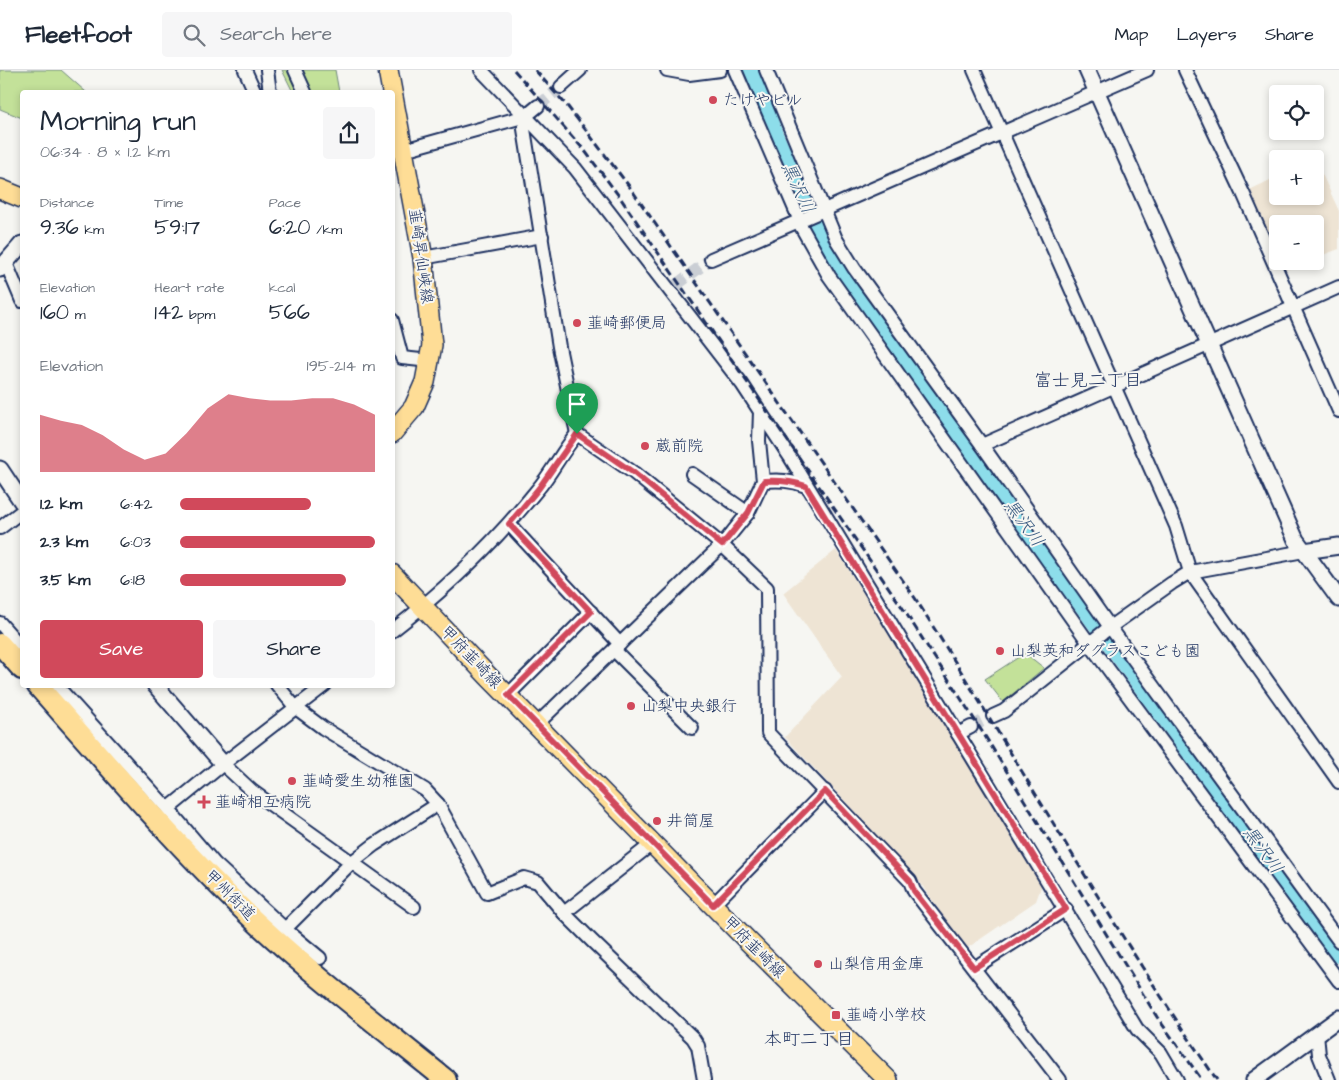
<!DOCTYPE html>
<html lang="en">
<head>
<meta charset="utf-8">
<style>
	:root { --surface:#fff; --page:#f6f6f7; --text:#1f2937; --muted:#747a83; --line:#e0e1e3; --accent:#d1495b }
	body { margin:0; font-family:"Architects Daughter","Klee One",sans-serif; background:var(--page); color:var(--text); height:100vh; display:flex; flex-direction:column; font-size:19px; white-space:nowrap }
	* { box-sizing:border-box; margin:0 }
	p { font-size:16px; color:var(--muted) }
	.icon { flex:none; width:28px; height:28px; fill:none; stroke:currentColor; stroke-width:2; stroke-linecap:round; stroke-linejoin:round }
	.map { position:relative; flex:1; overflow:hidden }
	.panel { position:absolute; left:20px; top:20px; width:375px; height:598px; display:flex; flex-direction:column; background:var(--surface); border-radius:5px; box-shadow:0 2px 8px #0003 }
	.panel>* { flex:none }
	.buttons { position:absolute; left:1269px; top:15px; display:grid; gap:10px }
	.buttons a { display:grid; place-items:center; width:55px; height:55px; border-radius:5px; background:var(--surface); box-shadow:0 2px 8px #0003; font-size:25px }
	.pin { position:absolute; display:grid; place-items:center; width:42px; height:42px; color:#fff; margin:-51px -21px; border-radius:50% 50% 50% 0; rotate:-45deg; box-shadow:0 0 5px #0007 }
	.pin .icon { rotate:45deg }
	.round { display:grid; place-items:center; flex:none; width:52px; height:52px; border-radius:5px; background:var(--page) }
	.summary { display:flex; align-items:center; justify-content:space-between; height:85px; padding:0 20px }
	h1 { font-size:28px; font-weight:600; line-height:38px }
	.metrics { display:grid; grid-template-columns:repeat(3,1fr); gap:8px; height:85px; padding:5px 20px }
	.metrics div { display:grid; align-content:center }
	.metrics b { font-size:21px; font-weight:600 }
	.metrics small { font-size:14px; font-weight:400 }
	.metrics p { font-size:14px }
	.chart { height:140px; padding:10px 20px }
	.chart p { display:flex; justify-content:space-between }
	.chart svg { width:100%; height:90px; margin-top:5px; fill:var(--accent); opacity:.7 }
	.primary-button { display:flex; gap:10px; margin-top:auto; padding:10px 20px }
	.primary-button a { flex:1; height:58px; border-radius:5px; background:var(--accent); color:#fff; font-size:20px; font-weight:600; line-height:58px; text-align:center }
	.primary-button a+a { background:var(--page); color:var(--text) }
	ul { padding:0 20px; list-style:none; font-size:16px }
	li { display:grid; grid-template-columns:80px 60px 1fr; align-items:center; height:38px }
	li i { height:12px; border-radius:6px; background:var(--accent) }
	header { display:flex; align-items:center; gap:30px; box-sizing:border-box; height:70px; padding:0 25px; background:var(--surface); border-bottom:1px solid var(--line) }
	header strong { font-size:24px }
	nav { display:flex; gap:28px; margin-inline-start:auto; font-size:18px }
	.search { width:350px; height:45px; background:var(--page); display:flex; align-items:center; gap:12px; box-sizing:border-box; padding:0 18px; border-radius:5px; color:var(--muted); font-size:19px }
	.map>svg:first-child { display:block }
</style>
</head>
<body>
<header>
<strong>Fleetfoot</strong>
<div class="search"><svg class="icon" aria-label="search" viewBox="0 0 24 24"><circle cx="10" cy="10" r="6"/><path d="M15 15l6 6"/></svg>Search here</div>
<nav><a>Map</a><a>Layers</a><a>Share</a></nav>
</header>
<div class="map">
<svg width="1339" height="1010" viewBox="0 0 1339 1010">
	<rect width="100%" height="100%" fill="#f6f6f2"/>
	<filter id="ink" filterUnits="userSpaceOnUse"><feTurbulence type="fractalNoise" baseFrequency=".02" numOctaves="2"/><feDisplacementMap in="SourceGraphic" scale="10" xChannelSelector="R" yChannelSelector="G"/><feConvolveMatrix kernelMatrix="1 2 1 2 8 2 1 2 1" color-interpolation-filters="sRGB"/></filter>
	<g filter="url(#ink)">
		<g fill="#eee4d4">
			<path d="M1315 89 1339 141V179L1315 188V154H1278L1277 189 1245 122 1277 107 1278 126H1315Z"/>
			<path d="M1279 191H1307L1283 201Z"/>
			<path d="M836 480 1044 809 1036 831 966 879 919 811 785 667 842 607 783 523Z"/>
		</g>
		<g fill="#c3e199" stroke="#6f887c">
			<path d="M0 0H61L86 22H22V48L0 39Z"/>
			<path d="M282 0H335L339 22H293Z"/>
			<path d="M1025 583 1044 598 1003 632 985 609Z"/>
		</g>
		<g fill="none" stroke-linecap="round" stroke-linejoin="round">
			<path stroke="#8dddea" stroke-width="20" d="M750 0 773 65 822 170 966 374 1339 883"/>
			<g stroke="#caced4" stroke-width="12" stroke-dasharray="12 6" stroke-linecap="butt">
				<path d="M538 36 561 17"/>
				<path d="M676 215 711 189"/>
				<path d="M971 657 993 646"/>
			</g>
			<defs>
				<g id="minor">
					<path d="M245 0 255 22"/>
					<path d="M267 0 270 22"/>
					<path d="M295 0 305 22"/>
					<path d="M481 0 575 98 742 314 790 387 1137 959 1161 983 1177 1010"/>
					<path d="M667 0 689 4 720 0"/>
					<path d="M735 0 800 151"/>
					<path d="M766 0 836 169 854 198 982 375 1110 557 1339 871"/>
					<path d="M974 0 1176 456 1190 502 1339 712"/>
					<path d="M1185 0 1243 123 1339 341"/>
					<path d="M561 17 580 0"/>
					<path d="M526 46 524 59 559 277 577 364 634 403 722 475 767 518 768 663 910 811 914 821 1060 1010"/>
					<path d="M404 80 526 46 538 36"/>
					<path d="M798 151 829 206 1089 573 1339 911"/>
					<path d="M423 188 542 166"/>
					<path d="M711 189 1147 0"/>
					<path d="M6 193 22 231"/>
					<path d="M392 250 402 288 430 291"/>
					<path d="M760 341 759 371 763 411"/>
					<path d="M982 375 1339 217"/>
					<path d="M692 404 748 443"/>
					<path d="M509 454 620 574"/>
					<path d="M0 458 22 441"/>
					<path d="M0 553 22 578"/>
					<path d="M392 561C445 520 495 472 537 420 552 403 562 381 577 364"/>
					<path d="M614 580 692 658"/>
					<path d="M56 615 168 739 214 793 285 859 320 888"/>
					<path d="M277 615 296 638 323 658 425 720 438 734 487 823 524 808 538 812 564 843 592 871 693 968 698 976 704 1010"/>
					<path d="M508 625 591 542"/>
					<path d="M993 646 1004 641 1110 557 1172 513 1190 502 1304 481"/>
					<path d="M537 654 722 475 748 443 763 411C779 410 791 410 806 416"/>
					<path d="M958 664 971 657"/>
					<path d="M223 694 252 721 414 837"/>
					<path d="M168 739 223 694 325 615"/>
					<path d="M713 835 825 721"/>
					<path d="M564 843 653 773"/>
					<path d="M285 859 352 792 374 775 438 734"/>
					<path d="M974 898 1066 839"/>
					<path d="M1317 964 1319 985 1329 1010"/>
				</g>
				<g id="tertiary">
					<path d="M1087 0 1296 470 1339 529"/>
					<path d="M0 199 22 174"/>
					<path d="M0 399 22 432"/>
					<path d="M1304 481 1339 476"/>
					<path d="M155 615 223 694"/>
					<path d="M1254 1010 1339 948"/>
				</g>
				<g id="primary">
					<path d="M388 0 423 188 432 275 425 312 414 337 392 363"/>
					<path d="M0 119 22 128"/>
					<path d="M392 504 488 606 748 871 888 1010"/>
				</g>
				<g id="trunk">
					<path d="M0 574 22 599"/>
					<path d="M37 615C108 695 178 778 256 852 316 908 382 958 446 1010"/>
				</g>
			</defs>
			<use href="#minor" stroke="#1b2f5e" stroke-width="16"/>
			<use href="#tertiary" stroke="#1b2f5e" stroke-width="19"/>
			<use href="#primary" stroke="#1b2f5e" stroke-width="22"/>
			<use href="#trunk" stroke="#1b2f5e" stroke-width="24"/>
			<use href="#minor" stroke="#f6f6f2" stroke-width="12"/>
			<use href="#tertiary" stroke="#f6f6f2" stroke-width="15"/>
			<use href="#primary" stroke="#fedd96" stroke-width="19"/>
			<use href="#trunk" stroke="#fedd96" stroke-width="20"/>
			<g stroke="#1b2f5e" stroke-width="3" stroke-dasharray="8 4" stroke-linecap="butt">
				<path d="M514 0 585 81 619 126 902 537 985 666 1157 947 1202 1010"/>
				<path d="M535 0 568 37 629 116 915 528C1017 688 1109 854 1217 1010"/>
			</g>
		</g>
	</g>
	<g fill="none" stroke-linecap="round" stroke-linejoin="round" filter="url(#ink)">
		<defs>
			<path id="route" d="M577 364 634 403 722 475 748 443 764 411C779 410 791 411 806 416L1066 839 974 898 914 821 910 811 825 721 713 835 508 625 591 542 509 454 539 418Z"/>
		</defs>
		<use href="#route" stroke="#fff" stroke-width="10"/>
		<use href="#route" stroke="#d1495b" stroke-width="6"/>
	</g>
	<g fill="#d1495b" stroke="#f6f6f2" stroke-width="2">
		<circle cx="713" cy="30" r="5"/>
		<circle cx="577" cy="253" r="5"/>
		<circle cx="645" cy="376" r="5"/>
		<circle cx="1000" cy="581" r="5"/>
		<circle cx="631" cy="636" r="5"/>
		<circle cx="292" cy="711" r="5"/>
		<path d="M201.5 724.5h5v5h5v5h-5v5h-5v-5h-5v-5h5z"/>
		<circle cx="657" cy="751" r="5"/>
		<circle cx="818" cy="894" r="5"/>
		<rect x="831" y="940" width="10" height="10" rx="2.5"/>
	</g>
	<g text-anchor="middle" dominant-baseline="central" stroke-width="4" stroke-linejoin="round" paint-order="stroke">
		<g font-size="16" fill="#1b2f5e" stroke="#f6f6f2" text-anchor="start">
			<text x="723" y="30">たけやビル</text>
			<text x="587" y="253">韮崎郵便局</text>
			<text x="655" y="376">蔵前院</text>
			<text x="1010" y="581">山梨英和ダグラスこども園</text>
			<text x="641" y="636">山梨中央銀行</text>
			<text x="302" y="711">韮崎愛生幼稚園</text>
			<text x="215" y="732">韮崎相互病院</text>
			<text x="667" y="751">井筒屋</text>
			<text x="828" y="894">山梨信用金庫</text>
			<text x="846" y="945">韮崎小学校</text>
		</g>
		<g font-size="16" fill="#1b2f5e" stroke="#f6f6f2">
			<text transform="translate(421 186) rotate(82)">韮崎昇仙峡線</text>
			<text transform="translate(471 587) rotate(46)">甲府韮崎線</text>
			<text transform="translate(230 825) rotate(45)">甲州街道</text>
			<text transform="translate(754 877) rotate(45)">甲府韮崎線</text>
		</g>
		<g font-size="18" font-style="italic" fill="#385a81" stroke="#f6f6f2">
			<text transform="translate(798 118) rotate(65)">黒沢川</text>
			<text transform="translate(1024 453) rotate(54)">黒沢川</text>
			<text transform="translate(1263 780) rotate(54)">黒沢川</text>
		</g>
		<g font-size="18" fill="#1b2f5e" stroke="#f6f6f2">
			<text x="1088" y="310">富士見二丁目</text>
			<text x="809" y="969">本町二丁目</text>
		</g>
	</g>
</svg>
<div class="buttons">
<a><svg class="icon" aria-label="locate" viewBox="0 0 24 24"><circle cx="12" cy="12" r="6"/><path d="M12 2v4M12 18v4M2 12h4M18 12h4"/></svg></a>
<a>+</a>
<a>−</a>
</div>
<div class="pin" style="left:577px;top:364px;background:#1e9e55"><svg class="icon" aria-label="arrive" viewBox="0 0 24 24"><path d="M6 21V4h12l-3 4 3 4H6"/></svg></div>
<section class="panel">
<div class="summary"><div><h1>Morning run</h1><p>06:34 · 8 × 1.2 km</p></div><a class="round"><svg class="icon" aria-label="share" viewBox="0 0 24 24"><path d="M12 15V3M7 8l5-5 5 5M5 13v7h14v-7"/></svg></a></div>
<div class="metrics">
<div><p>Distance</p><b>9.36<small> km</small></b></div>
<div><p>Time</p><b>59:17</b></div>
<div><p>Pace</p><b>6:20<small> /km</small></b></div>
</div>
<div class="metrics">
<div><p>Elevation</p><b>160<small> m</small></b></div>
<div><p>Heart rate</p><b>142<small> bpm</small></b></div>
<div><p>kcal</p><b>566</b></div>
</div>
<div class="chart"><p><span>Elevation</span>195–214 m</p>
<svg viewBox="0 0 160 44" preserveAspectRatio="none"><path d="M0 44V16L10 19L20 21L30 26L40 33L50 38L60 35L70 25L80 13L90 6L100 8L110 9L120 9L130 8L140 8L150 11L160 16V44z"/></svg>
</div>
<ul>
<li><b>1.2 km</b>6:42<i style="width:67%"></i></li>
<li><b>2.3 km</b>6:03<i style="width:100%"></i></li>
<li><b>3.5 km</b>6:18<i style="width:85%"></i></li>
</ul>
<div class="primary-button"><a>Save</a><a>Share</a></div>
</section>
</div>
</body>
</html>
